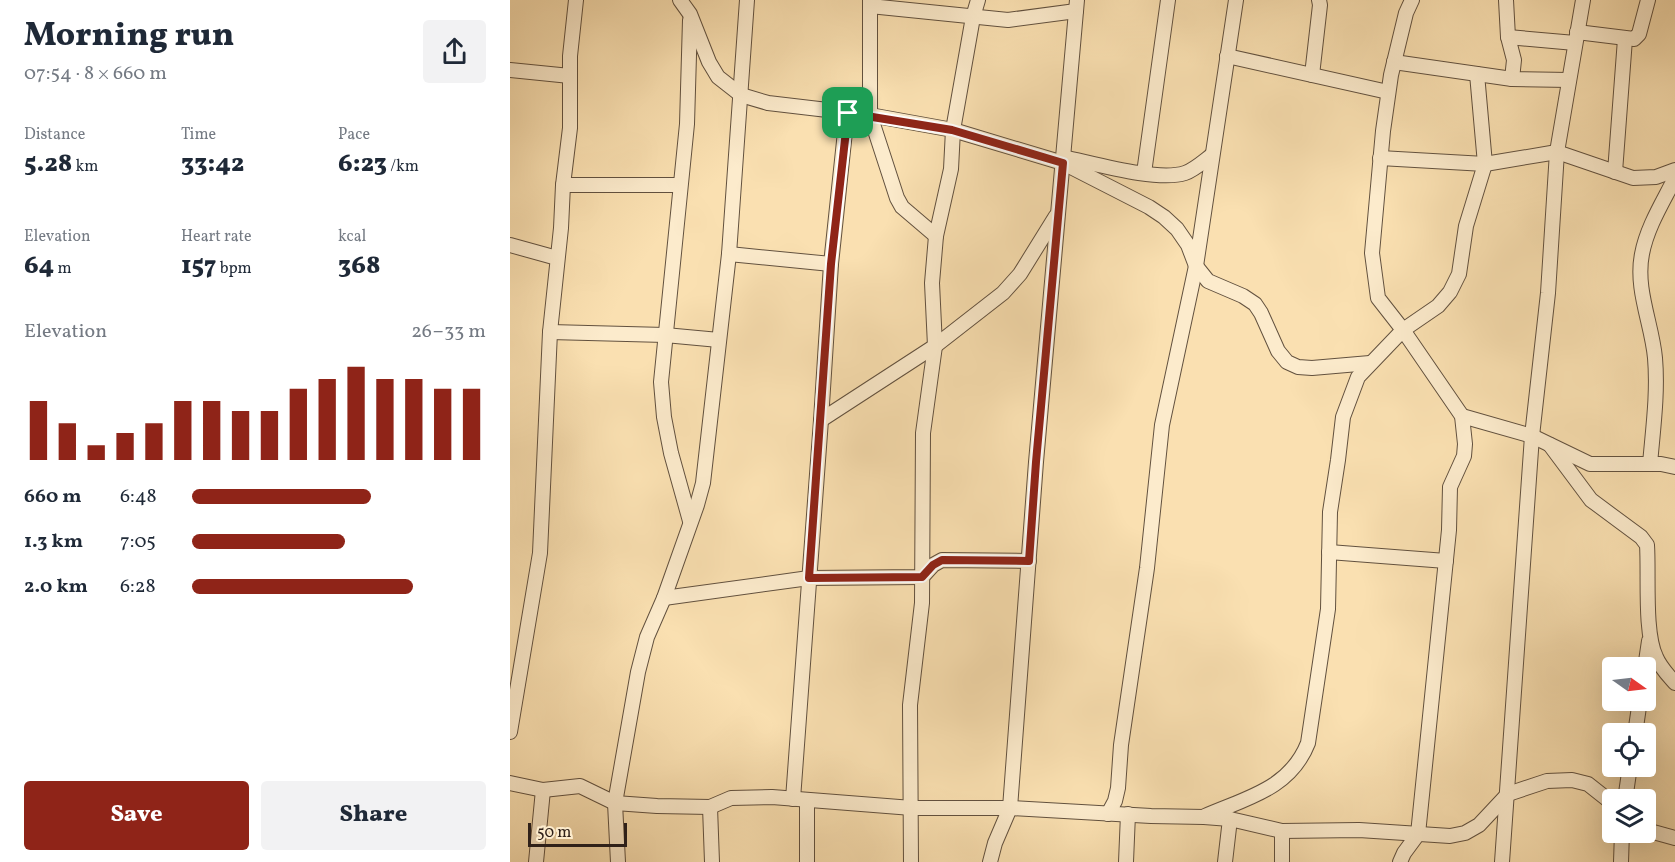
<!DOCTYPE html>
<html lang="en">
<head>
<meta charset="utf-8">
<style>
	:root { --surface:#fff; --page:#f2f2f3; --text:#1f2937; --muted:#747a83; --accent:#8f2418 }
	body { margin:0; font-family:Vollkorn,serif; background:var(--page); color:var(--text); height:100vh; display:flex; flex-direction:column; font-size:22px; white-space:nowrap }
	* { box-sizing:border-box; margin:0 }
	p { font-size:20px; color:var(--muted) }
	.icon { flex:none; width:33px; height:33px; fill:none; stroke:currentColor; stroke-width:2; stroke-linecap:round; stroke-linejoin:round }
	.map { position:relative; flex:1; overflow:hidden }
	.panel { display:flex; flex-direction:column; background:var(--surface); width:510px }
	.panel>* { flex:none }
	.needle { width:39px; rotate:104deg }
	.controls { position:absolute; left:1092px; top:657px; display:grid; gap:12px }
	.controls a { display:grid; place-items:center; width:54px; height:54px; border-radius:6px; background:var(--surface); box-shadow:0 6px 24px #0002; font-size:30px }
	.scale { position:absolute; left:18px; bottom:15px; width:99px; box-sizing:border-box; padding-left:6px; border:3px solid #302119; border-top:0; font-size:16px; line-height:21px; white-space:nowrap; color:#302119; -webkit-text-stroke:4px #fcebcc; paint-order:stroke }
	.pin { position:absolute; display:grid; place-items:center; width:51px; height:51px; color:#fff; margin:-26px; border-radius:12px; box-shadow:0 3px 9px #0006 }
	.round { display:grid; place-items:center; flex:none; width:63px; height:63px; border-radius:6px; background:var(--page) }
	.headline { display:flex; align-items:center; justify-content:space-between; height:102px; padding:0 24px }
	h1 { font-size:33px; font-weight:800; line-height:45px }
	.stats { display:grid; grid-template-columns:repeat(3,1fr); gap:9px; height:102px; padding:6px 24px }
	.stats div { display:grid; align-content:center }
	.stats b { font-size:26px; font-weight:800 }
	.stats small { font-size:16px; font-weight:400 }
	.stats p { font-size:16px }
	.chart { height:168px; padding:12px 24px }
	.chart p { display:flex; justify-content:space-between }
	.chart svg { width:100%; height:108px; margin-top:6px; stroke:var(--accent); stroke-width:6 }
	.primary-button { display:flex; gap:12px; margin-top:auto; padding:12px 24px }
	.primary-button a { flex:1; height:69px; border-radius:6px; background:var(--accent); color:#fff; font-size:24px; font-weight:800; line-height:69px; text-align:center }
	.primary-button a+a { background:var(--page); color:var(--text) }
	ul { padding:0 24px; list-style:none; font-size:20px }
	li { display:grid; grid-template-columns:96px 72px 1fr; align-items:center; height:45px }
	li i { height:15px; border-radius:8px; background:var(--accent) }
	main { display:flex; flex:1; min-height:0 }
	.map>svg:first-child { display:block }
</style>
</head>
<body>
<main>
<section class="panel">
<div class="headline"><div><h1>Morning run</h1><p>07:54 · 8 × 660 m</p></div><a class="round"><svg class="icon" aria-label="share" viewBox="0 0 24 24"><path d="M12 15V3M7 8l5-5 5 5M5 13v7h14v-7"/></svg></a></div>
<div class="stats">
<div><p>Distance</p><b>5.28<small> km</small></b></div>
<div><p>Time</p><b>33:42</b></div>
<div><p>Pace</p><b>6:23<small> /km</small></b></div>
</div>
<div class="stats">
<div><p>Elevation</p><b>64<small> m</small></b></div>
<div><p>Heart rate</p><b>157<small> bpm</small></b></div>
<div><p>kcal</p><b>368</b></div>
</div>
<div class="chart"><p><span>Elevation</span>26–33 m</p>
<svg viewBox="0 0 160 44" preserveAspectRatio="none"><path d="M5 44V20M15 44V29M25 44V38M35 44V33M45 44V29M55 44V20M65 44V20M75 44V24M85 44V24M95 44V15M105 44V11M115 44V6M125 44V11M135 44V11M145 44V15M155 44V15"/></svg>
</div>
<ul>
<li><b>660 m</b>6:48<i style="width:61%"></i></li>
<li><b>1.3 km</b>7:05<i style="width:52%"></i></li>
<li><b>2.0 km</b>6:28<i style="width:75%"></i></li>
</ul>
<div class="primary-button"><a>Save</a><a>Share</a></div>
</section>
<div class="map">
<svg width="1165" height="862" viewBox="0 0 1165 862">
	<rect width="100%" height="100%" fill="#fae0b1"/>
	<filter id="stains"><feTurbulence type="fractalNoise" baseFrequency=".00333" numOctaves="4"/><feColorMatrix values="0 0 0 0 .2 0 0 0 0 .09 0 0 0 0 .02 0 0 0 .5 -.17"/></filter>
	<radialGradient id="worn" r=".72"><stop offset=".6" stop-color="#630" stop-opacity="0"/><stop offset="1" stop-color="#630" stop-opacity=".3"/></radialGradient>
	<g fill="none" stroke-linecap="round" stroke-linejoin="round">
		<defs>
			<g id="street">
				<path d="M170 0 180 14 199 62 208 77 231 95 258 103 360 115 443 130 553 163 639 207 654 217 667 229 678 245 686 266 698 281 733 296 745 304 751 313 768 351 777 362 788 367 802 368 860 363"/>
				<path d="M360 0V115L387 198 392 207 426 236"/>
				<path d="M996 0 998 37 1004 60 1002 79"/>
				<path d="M360 6 498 20 566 11"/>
				<path d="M180 20 177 124 151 382 154 417 161 453 180 521"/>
				<path d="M1067 32 1124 39 1129 34 1138 0"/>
				<path d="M998 37 1065 43"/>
				<path d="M717 56 878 92"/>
				<path d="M884 62 1002 79 1059 80"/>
				<path d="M0 70 60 76"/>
				<path d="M802 75 810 5 809 0"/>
				<path d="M553 157C583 163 647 182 675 173 684 170 694 161 702 155"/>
				<path d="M870 158 975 164 1047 152 1123 178 1146 177 1165 170"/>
				<path d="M1105 172 1115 39"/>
				<path d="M634 173 658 0"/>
				<path d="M53 185H170"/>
				<path d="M0 245 47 258"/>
				<path d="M219 254 321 264"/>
				<path d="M40 332 155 335 209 340"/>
				<path d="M952 416 1022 436 1080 464H1151L1165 467"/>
				<path d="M311 420 425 346 493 293 510 274 546 216"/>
				<path d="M1040 445 1081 500 1131 537 1137 545C1139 574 1134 633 1146 657 1150 667 1158 675 1165 683"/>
				<path d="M1140 464C1143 429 1148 393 1145 358 1142 324 1125 289 1132 254 1137 227 1153 202 1165 178"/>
				<path d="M819 552 936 561"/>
				<path d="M154 598 299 578 412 577 423 565 432 560 519 561"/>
				<path d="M1135 668 1139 641"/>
				<path d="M0 732 30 553 40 332 51 228 53 185 60 128V56L66 0"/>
				<path d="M1125 734 1130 700"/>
				<path d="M0 783 33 790 70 786 105 803 147 806 200 807 221 798 262 797 402 808H500L641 816 694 817 720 819 772 831 849 830 940 836 955 833 969 825 998 794 1037 781 1062 780 1078 784 1102 803"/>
				<path d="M283 799 311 420 321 264 337 113"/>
				<path d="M1115 800 1120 766"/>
				<path d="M200 807 202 862"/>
				<path d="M598 814 605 801 608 788 611 745 637 568 652 425 686 266 726 0"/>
				<path d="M695 816C736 798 780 789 798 743L818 609 820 512 828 460 833 417 848 377 893 330 928 306 940 292 949 274 956 226 975 164 967 74"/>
				<path d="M1136 830 1165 838"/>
				<path d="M772 831V862"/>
				<path d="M26 862 33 790"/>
				<path d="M108 862 105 803 128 672 137 637 154 598 187 505 193 483 219 254 237 0"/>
				<path d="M297 862V800"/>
				<path d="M401 862 400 705 412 603 413 433 425 346 422 283 426 236 441 169 443 130 463 17 468 0"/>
				<path d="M480 862 485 843 500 808 526 462 567 0"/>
				<path d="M616 862 618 814"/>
				<path d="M715 862 720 819"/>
				<path d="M890 862 894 853 908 834 939 530 940 487 954 456 955 444 952 416 893 330 868 298 862 253 873 131 881 75 896 13 902 0"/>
				<path d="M992 862 1022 436 1038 293 1047 152 1073 0"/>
				<path d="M1111 862 1112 832"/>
			</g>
		</defs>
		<use href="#street" stroke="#62513f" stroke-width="16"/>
		<use href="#street" stroke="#fcebcc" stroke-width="14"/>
	</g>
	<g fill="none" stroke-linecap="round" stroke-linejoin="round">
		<defs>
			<path id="route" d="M338 113 442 130 553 163 526 462 519 561 432 560 423 565 412 577 299 578 321 264Z"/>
		</defs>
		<use href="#route" stroke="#fff" stroke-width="12"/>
		<use href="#route" stroke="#8f2418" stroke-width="8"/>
	</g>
	<rect width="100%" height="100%" filter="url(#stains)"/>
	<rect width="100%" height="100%" fill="url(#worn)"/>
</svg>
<div class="controls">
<a><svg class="needle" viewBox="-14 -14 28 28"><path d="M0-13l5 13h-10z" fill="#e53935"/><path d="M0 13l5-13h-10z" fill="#747a83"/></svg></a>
<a><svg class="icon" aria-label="locate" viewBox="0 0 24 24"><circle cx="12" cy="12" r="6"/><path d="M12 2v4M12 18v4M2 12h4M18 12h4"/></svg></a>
<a><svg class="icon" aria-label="layers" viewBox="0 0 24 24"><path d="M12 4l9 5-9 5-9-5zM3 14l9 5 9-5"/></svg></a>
</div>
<div class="scale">50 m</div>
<div class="pin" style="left:338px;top:113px;background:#1e9e55"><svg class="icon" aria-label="arrive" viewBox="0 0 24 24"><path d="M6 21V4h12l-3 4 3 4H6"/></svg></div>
</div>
</main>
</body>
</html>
